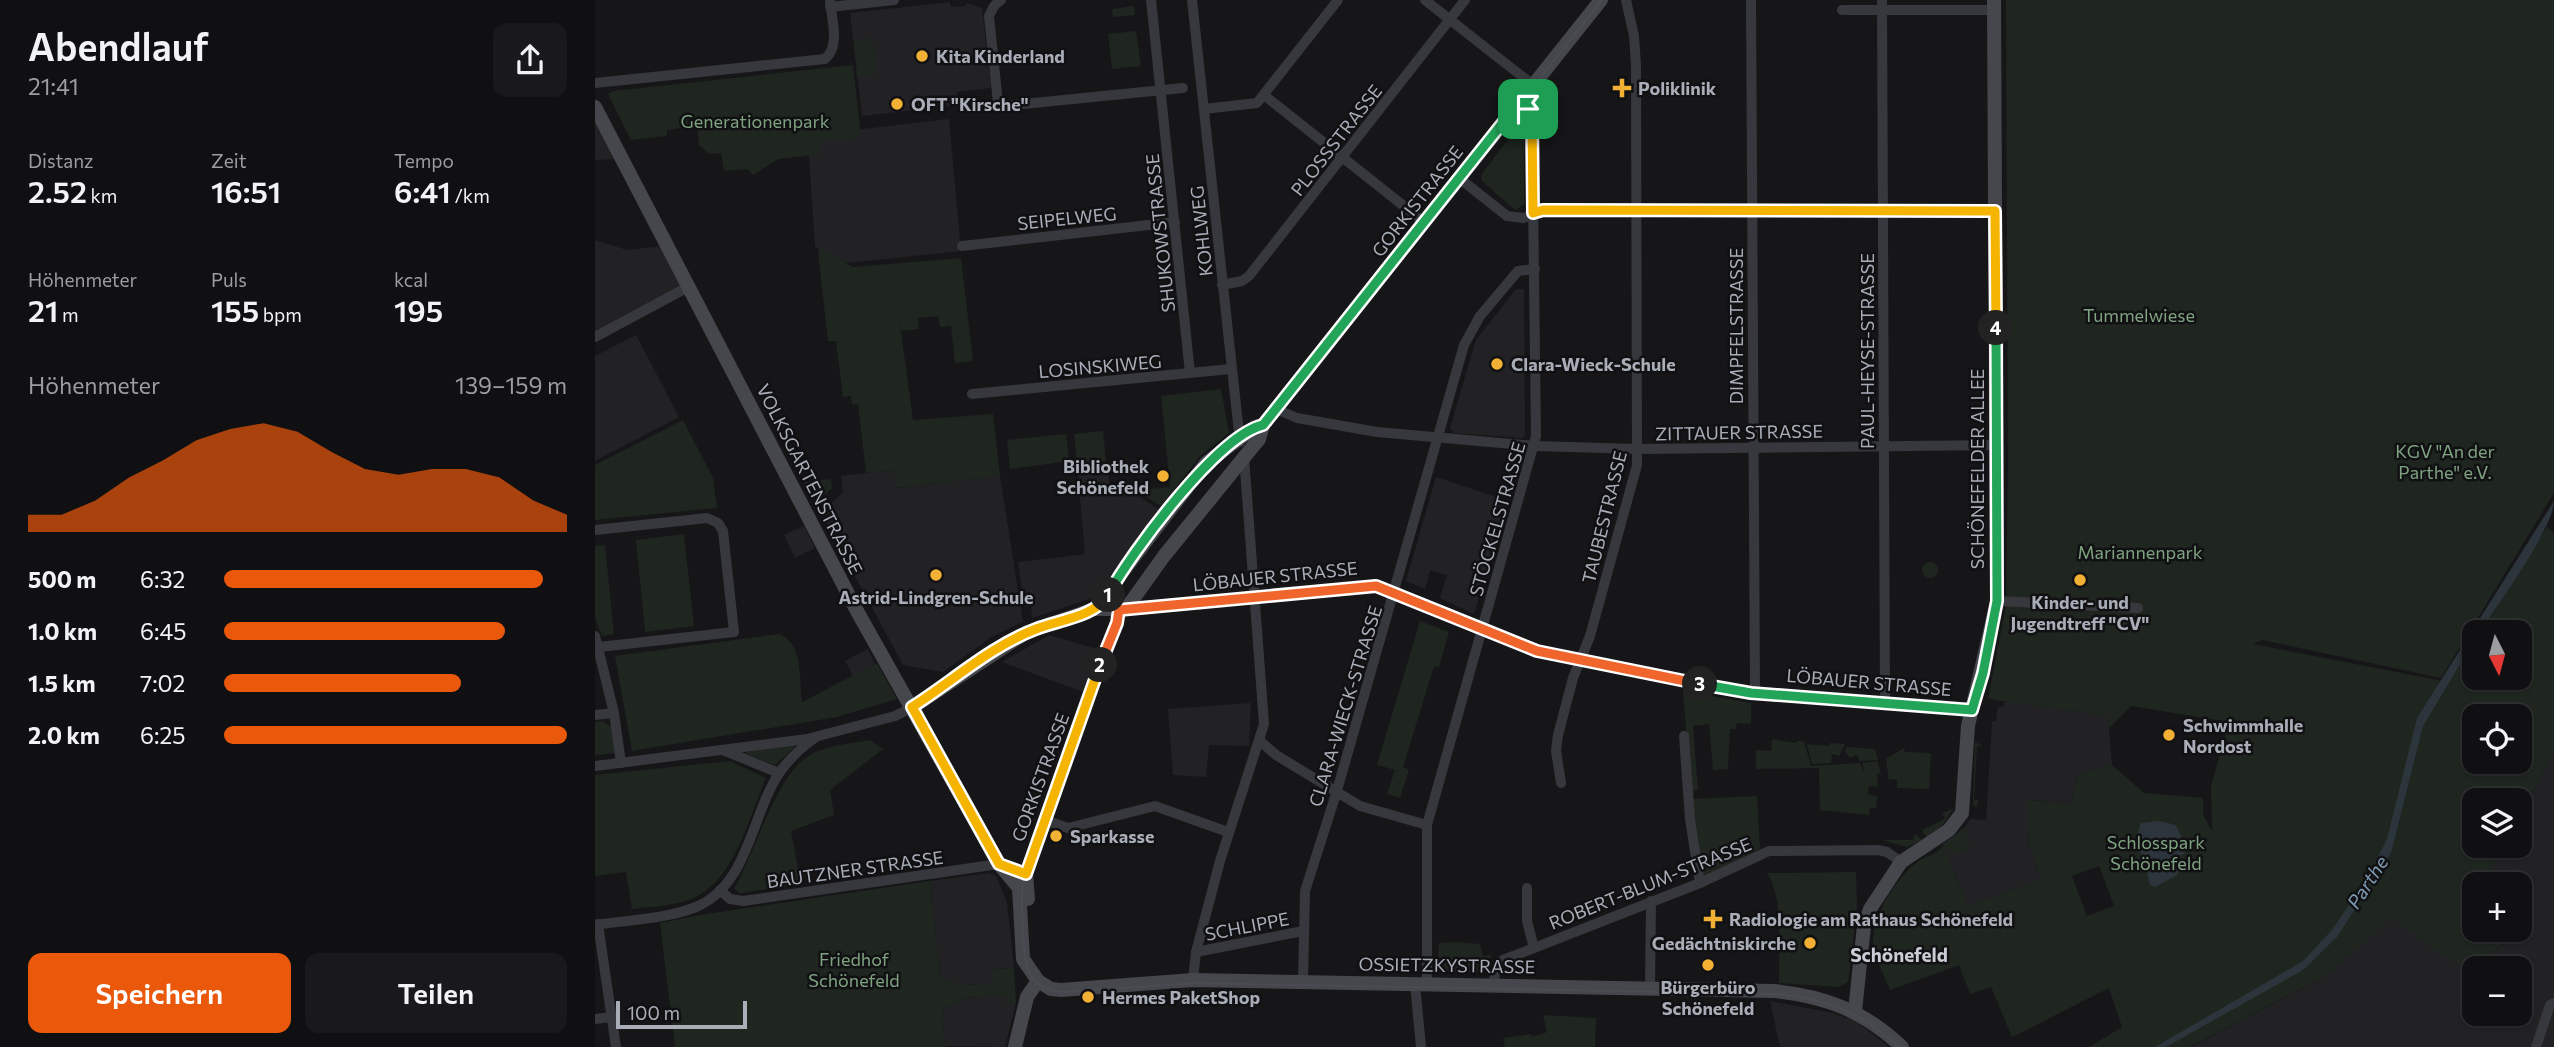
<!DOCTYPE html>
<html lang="de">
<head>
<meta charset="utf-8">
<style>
	:root { --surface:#101012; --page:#19191b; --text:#f1f3f6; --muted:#9c9d9f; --line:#303032; --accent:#ea580c }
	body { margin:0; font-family:Commissioner,sans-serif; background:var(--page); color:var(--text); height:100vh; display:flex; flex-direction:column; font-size:26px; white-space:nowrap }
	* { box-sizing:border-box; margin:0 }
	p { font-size:23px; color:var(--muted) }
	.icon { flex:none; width:38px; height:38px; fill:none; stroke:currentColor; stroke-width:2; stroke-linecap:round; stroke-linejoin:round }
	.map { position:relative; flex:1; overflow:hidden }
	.sheet { display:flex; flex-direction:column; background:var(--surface); width:595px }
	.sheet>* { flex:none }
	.needle { width:46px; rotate:174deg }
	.buttons { position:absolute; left:1867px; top:620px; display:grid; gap:14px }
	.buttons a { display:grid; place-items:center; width:70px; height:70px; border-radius:14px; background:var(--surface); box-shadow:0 2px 5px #0004,0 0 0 2px var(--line); font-size:35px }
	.scale { position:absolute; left:21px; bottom:18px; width:131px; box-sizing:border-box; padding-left:7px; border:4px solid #a8adb8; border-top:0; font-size:19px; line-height:24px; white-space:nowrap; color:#a8adb8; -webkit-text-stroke:5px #111113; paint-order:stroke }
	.pin { position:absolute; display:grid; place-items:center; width:60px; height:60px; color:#fff; margin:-30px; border-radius:14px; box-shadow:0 4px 10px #0006 }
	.km { position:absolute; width:35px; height:35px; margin:-18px; border-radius:50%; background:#222; color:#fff; font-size:19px; line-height:35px; text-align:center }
	.round { display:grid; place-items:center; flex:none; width:74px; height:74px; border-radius:14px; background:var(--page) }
	.head { display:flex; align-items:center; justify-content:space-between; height:119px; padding:0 28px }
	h1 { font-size:38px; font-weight:600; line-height:52px }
	.stats { display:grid; grid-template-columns:repeat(3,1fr); gap:10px; height:119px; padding:7px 28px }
	.stats div { display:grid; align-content:center }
	.stats b { font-size:30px; font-weight:600 }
	.stats small { font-size:19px; font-weight:400 }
	.stats p { font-size:19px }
	.chart { height:196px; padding:14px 28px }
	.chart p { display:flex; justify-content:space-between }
	.chart svg { width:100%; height:126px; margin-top:7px; fill:var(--accent); opacity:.7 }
	.action { display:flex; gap:14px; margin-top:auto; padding:14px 28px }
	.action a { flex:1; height:80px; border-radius:14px; background:var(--accent); color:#fff; font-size:28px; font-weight:600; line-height:80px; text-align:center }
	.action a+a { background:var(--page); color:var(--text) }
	ul { padding:0 28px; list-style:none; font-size:23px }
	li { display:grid; grid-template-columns:112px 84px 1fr; align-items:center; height:52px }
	li i { height:18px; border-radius:9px; background:var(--accent) }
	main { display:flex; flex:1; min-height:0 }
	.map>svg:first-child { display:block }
</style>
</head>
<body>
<main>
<section class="sheet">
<div class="head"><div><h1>Abendlauf</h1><p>21:41</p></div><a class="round"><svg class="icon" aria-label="share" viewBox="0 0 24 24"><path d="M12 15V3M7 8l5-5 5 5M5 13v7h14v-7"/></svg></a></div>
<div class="stats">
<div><p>Distanz</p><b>2.52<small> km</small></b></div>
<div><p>Zeit</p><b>16:51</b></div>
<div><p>Tempo</p><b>6:41<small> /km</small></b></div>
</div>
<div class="stats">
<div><p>Höhenmeter</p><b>21<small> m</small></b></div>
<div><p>Puls</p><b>155<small> bpm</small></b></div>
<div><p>kcal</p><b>195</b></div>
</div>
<div class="chart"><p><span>Höhenmeter</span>139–159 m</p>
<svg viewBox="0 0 160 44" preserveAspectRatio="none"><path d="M0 44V38L10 38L20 33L30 25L40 19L50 12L60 8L70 6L80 9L90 16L100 22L110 24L120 22L130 22L140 25L150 33L160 38V44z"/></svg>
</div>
<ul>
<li><b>500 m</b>6:32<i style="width:93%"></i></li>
<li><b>1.0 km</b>6:45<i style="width:82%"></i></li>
<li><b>1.5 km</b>7:02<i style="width:69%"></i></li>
<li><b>2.0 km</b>6:25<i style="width:100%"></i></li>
</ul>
<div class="action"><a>Speichern</a><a>Teilen</a></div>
</section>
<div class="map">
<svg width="1959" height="1047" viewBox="0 0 1959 1047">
	<rect width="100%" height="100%" fill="#161618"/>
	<g fill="#222225">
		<path d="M355 2 356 7 371 6 372 3 387 8 396 88 362 92 363 105 267 116 255 13Z"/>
		<path d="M0 117 22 159 0 160Z"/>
		<path d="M354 119 366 251 242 264 232 257 220 246 214 155 217 135Z"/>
		<path d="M0 240 32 250 67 246 93 291 0 341Z"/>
		<path d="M921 289H929L930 435 927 438 859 433 855 428 881 340Z"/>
		<path d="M41 335 84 417 0 461V356Z"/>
		<path d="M512 463 515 491H536L566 511 497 598 437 618 436 606 429 607 423 562 490 554 482 465Z"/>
		<path d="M299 470 302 488 405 476 428 622 398 636 348 672 308 665 226 513 248 492 246 476Z"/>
		<path d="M841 477 913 501 879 614 845 598 852 575 835 570 830 589 811 581Z"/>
		<path d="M209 526 220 548 200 558 189 535Z"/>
		<path d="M454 635 502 649 488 692 407 662Z"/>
		<path d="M273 649 280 664 258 676 250 661Z"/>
		<path d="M1410 701 1513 716 1517 765 1484 773 1476 804 1433 800 1434 845 1446 879 1373 906 1347 844 1369 829 1375 819 1391 820 1397 721H1401L1403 707H1409Z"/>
		<path d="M656 703 654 746 614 745 611 777 578 775 573 709Z"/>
		<path d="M1959 754V1047H1596L1732 975 1797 918 1874 973 1879 969 1880 1013H1925V968H1880L1915 938 1901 929H1925V884H1886L1908 845H1925V814Z"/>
		<path d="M393 873 401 876 412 902 419 968 398 969 399 983 370 985 345 978 335 881Z"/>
		<path d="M410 995 411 1004 421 1003 410 1047 350 1046 347 1009 370 998Z"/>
		<path d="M1175 1001 1238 1013 1262 1022 1294 1047H1185Z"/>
	</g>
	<g fill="#1e261f" fill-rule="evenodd">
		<path d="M1411 0H1959V493L1846 678 1667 640 1658 644 1853 682 1879 641 1880 677H1925V632H1886L1952 527 1959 533V754L1925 814V800H1880V845H1908L1886 884H1880L1879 895 1870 912 1879 917 1880 929H1901L1915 937 1874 974 1797 918 1732 975 1595 1047H1494L1527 1027 1514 988 1417 1037 1396 987 1375 994 1364 965 1295 990C1290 977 1279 958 1278 944 1277 915 1302 876 1325 860 1330 857 1335 856 1340 853 1349 847 1359 835 1369 828L1376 841 1370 850 1358 854 1348 846 1373 906 1446 879 1434 845 1432 800 1476 804 1484 773 1517 765 1549 793 1608 798V815L1617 831 1616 786 1634 722 1536 706 1514 728 1513 716 1393 699 1411 605 1413 465ZM1880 716H1925V761H1880ZM1504 866 1519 906 1492 916 1477 876Z"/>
		<path d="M539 6 540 15 518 17 517 9Z"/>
		<path d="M541 31 546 66 517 69 513 34Z"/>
		<path d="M278 38 281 75 262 77 259 40Z"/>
		<path d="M258 65 266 137 225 141 226 154 183 159 158 175 152 169 129 171 126 153 114 154 104 145 102 126 72 130V136L36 140 13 94 18 91Z"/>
		<path d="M923 132 929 140V204L920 210 887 181 886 175 918 133Z"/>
		<path d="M226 249 258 267 366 258 378 361 360 363 356 326 345 327 343 316 323 318 324 329 307 331 305 323 318 420 398 414 405 476 301 488 299 470 271 473 263 404 257 405 256 396 248 397 241 341H233L223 252Z"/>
		<path d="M626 389 634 433 605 456 566 506 547 494 545 490 575 487 566 396Z"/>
		<path d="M88 420 118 478 122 508 0 520V465Z"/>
		<path d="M508 431 511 462 482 465 479 434Z"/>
		<path d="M471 434 474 461 415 469 412 440Z"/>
		<path d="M236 479 237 488 220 503 209 482Z"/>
		<path d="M89 534 99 626 50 632 41 540Z"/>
		<path d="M10 545 19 634 7 636 0 618V546Z"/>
		<circle cx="1335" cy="570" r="8"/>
		<path d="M825 621 854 632 844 667 839 666 808 767 814 770 805 798 792 794 800 770 782 765Z"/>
		<path d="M184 634C209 644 204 679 207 702L282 663 302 699 242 717 37 751 20 656Z"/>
		<path d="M1088 691 1156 703V724L1142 723 1141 729H1135L1133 769 1118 770 1114 724 1098 726 1103 790 1096 791Z"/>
		<path d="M8 721 16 727 20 753 0 755V722Z"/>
		<path d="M1177 739 1201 743 1202 741H1209L1216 766 1265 763 1270 774 1267 763 1282 761 1286 773 1282 774 1283 787 1274 786 1273 795 1282 796 1281 808H1275L1274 815 1225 810 1224 768 1161 769V750L1176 751Z"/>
		<path d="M275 740 288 749 235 790 239 815 196 831 206 884 145 893 139 889C159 855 181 777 212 757 230 745 254 744 275 740Z"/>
		<path d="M1380 742 1388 746H1382L1379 800H1384L1381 808 1378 805Z"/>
		<path d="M1235 743 1250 744 1244 756 1237 754 1236 763 1217 764 1212 744 1234 746Z"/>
		<path d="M200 744 199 748 180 765 152 754 151 752Z"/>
		<path d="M1252 747 1280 749 1283 760 1265 761 1262 755 1255 758 1250 751Z"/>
		<path d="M1309 748 1310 752 1336 753 1334 789 1302 788V780L1295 779 1294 784 1291 759Z"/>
		<path d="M135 761 171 778C153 819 139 886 91 901 74 906 55 907 37 909L31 872 0 876V775Z"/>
		<path d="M1162 796 1165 848 1153 858 1109 878 1097 799Z"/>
		<path d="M1358 809 1347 826 1331 837 1327 830 1350 819 1347 813Z"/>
		<path d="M1320 834 1327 840 1312 847 1287 840H1318Z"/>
		<path d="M1261 872 1262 907 1253 982 1244 987 1184 983C1183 951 1190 902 1172 873Z"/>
		<path d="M335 881 345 978 370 985 398 983 397 969 419 968 421 1003 411 1004 410 995 370 998 347 1009 350 1045 353 1047H80L65 923 105 915Z"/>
		<path d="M860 942 885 944 888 956 897 955 887 972H842L844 943Z"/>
		<path d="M948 1015 1001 1018 1000 1047H910L908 1038 936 1034 937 1037 952 1032Z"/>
	</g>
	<g fill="#2c353c">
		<path d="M1959 501C1959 528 1902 605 1885 632H1880L1879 641 1828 726 1796 853 1742 937 1708 970 1571 1047H1560L1708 961 1737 930 1771 880 1792 839 1822 718Z"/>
		<path d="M1564 821 1581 825 1591 849 1589 854 1578 858 1584 870 1582 875 1560 887 1555 885 1549 859 1539 843 1546 823Z"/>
	</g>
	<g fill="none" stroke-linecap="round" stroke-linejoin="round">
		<g stroke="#37383d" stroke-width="10">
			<path d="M406 0 399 6 394 16 403 103 409 106 588 88"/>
			<path d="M556 0 595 373"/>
			<path d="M597 0 645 442"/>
			<path d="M830 0 938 85"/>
			<path d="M1156 0 1160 693"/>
			<path d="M1287 0 1290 702"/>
			<path d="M235 7 299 0"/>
			<path d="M1247 10H1399"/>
			<path d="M0 83 230 59C246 46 236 18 235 0"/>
			<path d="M669 95 829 222"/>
			<path d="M609 109 662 103 743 0"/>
			<path d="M864 178 912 216 929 218 948 210 1400 211"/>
			<path d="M367 246 580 222"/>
			<path d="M627 285 647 281 654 276 870 0"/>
			<path d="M0 337 95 286"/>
			<path d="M377 394 636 369"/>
			<path d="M681 409 702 418 782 432 940 446 1043 449 1402 445"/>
			<path d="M0 530 112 518 123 523 128 531 139 632 4 647"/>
			<path d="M1402 601 1543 608"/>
			<path d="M531 609 781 586 942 651 985 660 1156 693 1377 710"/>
			<path d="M0 636 19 713 26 763"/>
			<path d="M0 715 19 713"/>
			<path d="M1089 736 1095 819 1105 883"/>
			<path d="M665 741 681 755 765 806 832 825"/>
			<path d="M128 750 184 773"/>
			<path d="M0 766 212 739 300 716 318 707"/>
			<path d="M966 783 961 751 963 735 978 678 995 636 1042 465 1041 65 1039 36 1031 0"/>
			<path d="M450 820 473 828 560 806 633 832"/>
			<path d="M431 874 522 623 524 610"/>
			<path d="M932 888V921L939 948"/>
			<path d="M125 890 135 899 148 901 404 864"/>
			<path d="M3 924 21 1047"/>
			<path d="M0 925C32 920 71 919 101 907 154 885 156 814 185 772 194 759 207 747 220 738"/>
			<path d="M601 952 708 931"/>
			<path d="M598 980 601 952 625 861 669 724 649 456"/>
			<path d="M708 982 710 891 741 794 869 345 885 316 923 271 940 269"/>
			<path d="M832 983V825L941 436 937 117 925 101"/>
			<path d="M820 984 826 1047"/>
			<path d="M898 985 901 969 908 960 1105 883 1174 851 1283 850 1292 852 1306 862"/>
			<path d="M1055 987 1056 901"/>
			<path d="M0 1019 17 1017"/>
			<path d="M1941 1047 1955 1005 1959 1003"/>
		</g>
		<g stroke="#45474d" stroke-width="14">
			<path d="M0 107 262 611 404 864 424 888 428 959 443 981 456 989 466 990 598 980 1179 991C1230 996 1269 1011 1307 1047"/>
			<path d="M499 609 509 600 526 574 611 463 660 427 668 425"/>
			<path d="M318 707 432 632 499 609H531L569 556 664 439 668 425 1006 0"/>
			<path d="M405 865 431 874 433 899"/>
			<path d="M1260 1011 1269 926 1275 909 1306 862 1354 830 1367 813 1373 726 1402 601 1399 0"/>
			<path d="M420 1047 432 997 443 981"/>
		</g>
		<g stroke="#4a4c52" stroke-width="2">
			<path d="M667 429 1007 0"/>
			<path d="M519 619 428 878C426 897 427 914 428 934 430 964 432 992 470 992L600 983 1179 994C1229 997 1267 1013 1304 1047"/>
		</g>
	</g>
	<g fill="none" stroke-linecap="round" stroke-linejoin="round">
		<defs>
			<path id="split-1" d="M513 595C536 553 622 436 668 425L925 101 933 109"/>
			<path id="split-2" d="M505 665 431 874 404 864 317 707C358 681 396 646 441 629 463 620 500 617 513 595"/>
			<path id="split-3" d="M505 665 522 623 524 610 781 586 942 651 1105 684"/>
			<path id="split-4" d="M1105 684 1156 693 1377 710 1388 673 1402 601 1401 328"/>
			<path id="split-5" d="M933 109 937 117 938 213 948 210 1400 211 1401 328"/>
		</defs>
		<use href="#split-1" stroke="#fff" stroke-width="14"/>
		<use href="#split-2" stroke="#fff" stroke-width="14"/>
		<use href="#split-3" stroke="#fff" stroke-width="14"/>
		<use href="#split-4" stroke="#fff" stroke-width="14"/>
		<use href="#split-5" stroke="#fff" stroke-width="14"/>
		<use href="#split-1" stroke="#22a559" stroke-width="9"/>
		<use href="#split-2" stroke="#f5b400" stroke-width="9"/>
		<use href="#split-3" stroke="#f0652b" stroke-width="9"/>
		<use href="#split-4" stroke="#22a559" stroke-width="9"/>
		<use href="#split-5" stroke="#f5b400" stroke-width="9"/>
	</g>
	<g fill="#f2b134" stroke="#111113" stroke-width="2.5">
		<circle cx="327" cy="56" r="7"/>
		<path d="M1023.5 77.5h7v7h7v7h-7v7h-7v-7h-7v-7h7z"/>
		<circle cx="302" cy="104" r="7"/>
		<circle cx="902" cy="364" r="7"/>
		<circle cx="568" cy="476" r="7"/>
		<circle cx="341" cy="575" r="7"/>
		<circle cx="1485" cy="580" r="7"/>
		<circle cx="1574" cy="735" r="7"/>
		<circle cx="461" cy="836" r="7"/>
		<path d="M1114.5 908.5h7v7h7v7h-7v7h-7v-7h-7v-7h7z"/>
		<circle cx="1215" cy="943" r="7"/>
		<circle cx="1113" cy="965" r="7"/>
		<circle cx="493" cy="997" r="7"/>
	</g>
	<g text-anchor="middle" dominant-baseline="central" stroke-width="5" stroke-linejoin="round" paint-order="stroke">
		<g font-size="18" font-weight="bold" fill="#a8adb8" stroke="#111113" text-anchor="start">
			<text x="341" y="56">Kita Kinderland</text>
			<text x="1043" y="88">Poliklinik</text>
			<text x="316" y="104">OFT "Kirsche"</text>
			<text x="916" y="364">Clara-Wieck-Schule</text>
			<text x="554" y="466" text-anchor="end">Bibliothek<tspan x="554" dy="21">Schönefeld</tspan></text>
			<text x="341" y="597" text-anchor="middle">Astrid-Lindgren-Schule</text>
			<text x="1485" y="602" text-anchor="middle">Kinder- und<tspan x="1485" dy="21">Jugendtreff "CV"</tspan></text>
			<text x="1588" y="725">Schwimmhalle<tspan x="1588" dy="21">Nordost</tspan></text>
			<text x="475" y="836">Sparkasse</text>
			<text x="1134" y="919">Radiologie am Rathaus Schönefeld</text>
			<text x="1201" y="943" text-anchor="end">Gedächtniskirche</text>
			<text x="1113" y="987" text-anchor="middle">Bürgerbüro<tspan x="1113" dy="21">Schönefeld</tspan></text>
			<text x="507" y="997">Hermes PaketShop</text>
		</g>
		<g font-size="18" fill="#7fa381" stroke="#111113">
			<text x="160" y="121">Generationenpark</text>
			<text x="1544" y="315">Tummelwiese</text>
			<text x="1850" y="451">KGV "An der<tspan x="1850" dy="21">Parthe" e.V.</tspan></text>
			<text x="1545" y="552">Mariannenpark</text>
			<text x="1561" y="842">Schlosspark<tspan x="1561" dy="21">Schönefeld</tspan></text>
			<text x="259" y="959">Friedhof<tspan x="259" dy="21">Schönefeld</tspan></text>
		</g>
		<g font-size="18" fill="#a8adb8" stroke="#111113">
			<text transform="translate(741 140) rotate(-52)">PLOSSSTRASSE</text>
			<text transform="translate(822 201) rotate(-52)">GORKISTRASSE</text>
			<text transform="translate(472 218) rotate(-6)">SEIPELWEG</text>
			<text transform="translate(606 231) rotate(-96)">KOHLWEG</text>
			<text transform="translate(565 233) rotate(-96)">SHUKOWSTRASSE</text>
			<text transform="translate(1141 326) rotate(-90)">DIMPFELSTRASSE</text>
			<text transform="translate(1272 351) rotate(-90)">PAUL-HEYSE-STRASSE</text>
			<text transform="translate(505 366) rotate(-5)">LOSINSKIWEG</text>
			<text transform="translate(1144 432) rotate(-1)">ZITTAUER STRASSE</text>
			<text transform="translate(1382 469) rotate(-90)">SCHÖNEFELDER ALLEE</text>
			<text transform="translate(215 479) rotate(63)">VOLKSGARTENSTRASSE</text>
			<text transform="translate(1009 517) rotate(-76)">TAUBESTRASSE</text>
			<text transform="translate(902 519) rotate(-74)">STÖCKELSTRASSE</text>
			<text transform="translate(680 576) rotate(-6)">LÖBAUER STRASSE</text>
			<text transform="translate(1274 682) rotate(5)">LÖBAUER STRASSE</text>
			<text transform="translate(750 706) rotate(-73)">CLARA-WIECK-STRASSE</text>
			<text transform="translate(445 777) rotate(-70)">GORKISTRASSE</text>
			<text transform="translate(260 869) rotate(-8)">BAUTZNER STRASSE</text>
			<text transform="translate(1055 883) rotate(-22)">ROBERT-BLUM-STRASSE</text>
			<text transform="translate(652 926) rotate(-11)">SCHLIPPE</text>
			<text transform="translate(852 965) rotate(1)">OSSIETZKYSTRASSE</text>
		</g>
		<g font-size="19" font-style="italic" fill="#7f9bb3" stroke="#111113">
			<text transform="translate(1772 882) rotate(-57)">Parthe</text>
		</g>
		<g font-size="19" font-weight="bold" fill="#c9ccd4" stroke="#111113">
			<text x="1304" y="954">Schönefeld</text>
		</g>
	</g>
</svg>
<div class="buttons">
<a><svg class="needle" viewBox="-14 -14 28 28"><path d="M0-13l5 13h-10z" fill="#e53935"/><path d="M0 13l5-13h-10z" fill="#9c9d9f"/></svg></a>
<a><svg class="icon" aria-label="locate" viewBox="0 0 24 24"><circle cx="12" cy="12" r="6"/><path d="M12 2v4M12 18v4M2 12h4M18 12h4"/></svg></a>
<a><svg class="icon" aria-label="layers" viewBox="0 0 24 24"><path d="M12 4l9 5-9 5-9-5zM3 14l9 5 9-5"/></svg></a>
<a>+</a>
<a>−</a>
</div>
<div class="scale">100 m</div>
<div class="pin" style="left:933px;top:109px;background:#1e9e55"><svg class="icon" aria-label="arrive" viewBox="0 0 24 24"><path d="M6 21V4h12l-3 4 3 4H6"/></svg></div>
<b class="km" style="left:513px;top:595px">1</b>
<b class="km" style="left:505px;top:665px">2</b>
<b class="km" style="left:1105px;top:684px">3</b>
<b class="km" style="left:1401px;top:328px">4</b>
</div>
</main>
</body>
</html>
